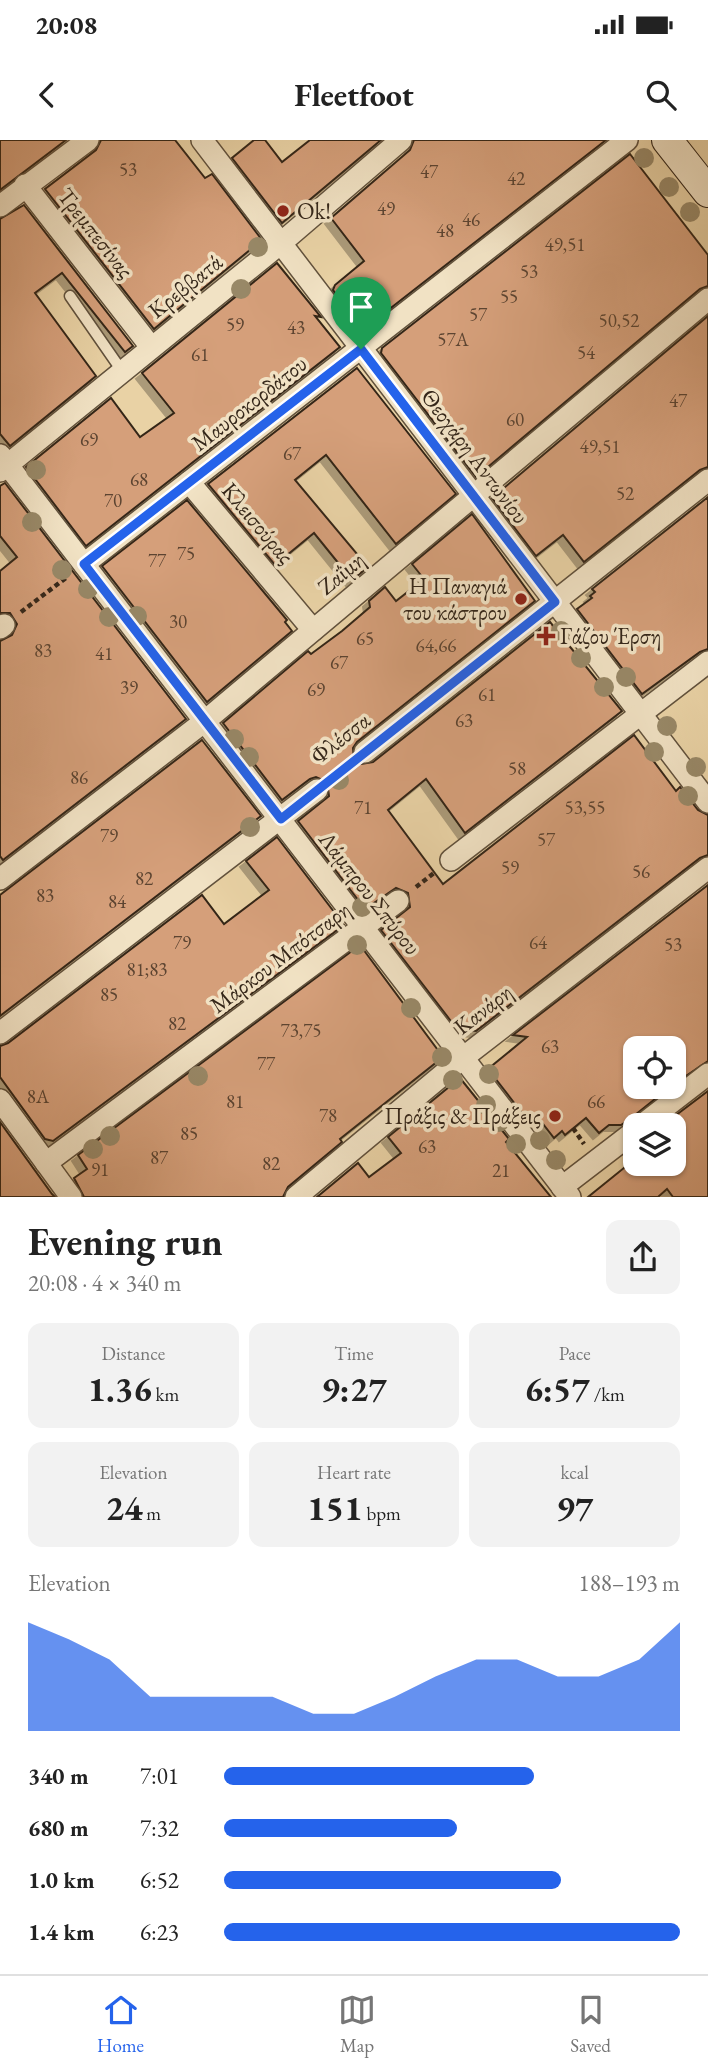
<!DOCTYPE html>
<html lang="en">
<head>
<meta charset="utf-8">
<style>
	:root { --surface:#fff; --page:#f2f2f2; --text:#222; --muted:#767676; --line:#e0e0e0; --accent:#2563eb }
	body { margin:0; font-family:"EB Garamond",serif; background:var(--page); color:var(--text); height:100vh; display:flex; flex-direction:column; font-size:26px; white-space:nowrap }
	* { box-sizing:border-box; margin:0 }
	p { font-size:23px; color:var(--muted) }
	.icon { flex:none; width:38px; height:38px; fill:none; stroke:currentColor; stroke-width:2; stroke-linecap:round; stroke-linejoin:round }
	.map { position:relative; height:1057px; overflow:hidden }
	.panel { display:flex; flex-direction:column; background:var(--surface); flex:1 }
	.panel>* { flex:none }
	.tools { position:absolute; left:623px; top:896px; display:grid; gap:14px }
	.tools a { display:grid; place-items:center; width:63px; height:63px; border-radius:14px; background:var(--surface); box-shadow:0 2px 5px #0004; font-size:35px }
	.pin { position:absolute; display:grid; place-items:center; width:60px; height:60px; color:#fff; margin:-72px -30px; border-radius:50% 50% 50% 0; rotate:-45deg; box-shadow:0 0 7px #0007 }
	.pin .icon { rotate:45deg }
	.round { display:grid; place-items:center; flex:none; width:74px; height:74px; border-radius:14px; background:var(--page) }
	.head { display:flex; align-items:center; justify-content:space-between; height:119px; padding:0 28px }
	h1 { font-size:38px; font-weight:700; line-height:52px }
	.stats { display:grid; grid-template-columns:repeat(3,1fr); gap:10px; height:119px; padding:7px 28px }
	.stats div { display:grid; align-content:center; border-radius:14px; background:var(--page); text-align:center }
	.stats b { font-size:35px; font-weight:700 }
	.stats small { font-size:19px; font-weight:400 }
	.stats p { font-size:19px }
	.chart { height:196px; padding:14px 28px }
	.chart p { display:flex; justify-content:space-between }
	.chart svg { width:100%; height:126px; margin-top:7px; fill:var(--accent); opacity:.7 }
	ul { padding:0 28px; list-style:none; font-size:23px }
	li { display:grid; grid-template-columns:112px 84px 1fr; align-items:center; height:52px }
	li i { height:18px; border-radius:9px; background:var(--accent) }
	.status { display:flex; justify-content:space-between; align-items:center; height:49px; padding:0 35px; background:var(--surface); direction:ltr }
	.status svg { height:19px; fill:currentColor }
	header { display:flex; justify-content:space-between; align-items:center; height:91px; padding:0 28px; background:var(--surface); font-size:32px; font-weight:700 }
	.menu { display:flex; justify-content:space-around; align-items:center; height:98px; border-top:2px solid var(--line); background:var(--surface); font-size:19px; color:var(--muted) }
	.menu a { display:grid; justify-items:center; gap:4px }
	.menu .on { color:var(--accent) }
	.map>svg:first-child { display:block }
</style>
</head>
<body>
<div class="status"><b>20:08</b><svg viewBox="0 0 49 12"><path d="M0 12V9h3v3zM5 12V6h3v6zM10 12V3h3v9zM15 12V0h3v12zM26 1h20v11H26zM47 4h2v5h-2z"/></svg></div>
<header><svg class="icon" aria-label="back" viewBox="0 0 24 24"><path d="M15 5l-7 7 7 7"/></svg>Fleetfoot<svg class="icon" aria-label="search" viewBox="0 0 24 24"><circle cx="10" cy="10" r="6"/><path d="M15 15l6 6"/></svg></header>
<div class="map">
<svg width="708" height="1057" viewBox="0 0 708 1057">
	<defs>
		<filter id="shadow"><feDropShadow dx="-6" dy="6" stdDeviation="0" flood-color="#0004"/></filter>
	</defs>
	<rect width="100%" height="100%" fill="#e9d2a5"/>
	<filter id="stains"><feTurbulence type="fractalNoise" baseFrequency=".00286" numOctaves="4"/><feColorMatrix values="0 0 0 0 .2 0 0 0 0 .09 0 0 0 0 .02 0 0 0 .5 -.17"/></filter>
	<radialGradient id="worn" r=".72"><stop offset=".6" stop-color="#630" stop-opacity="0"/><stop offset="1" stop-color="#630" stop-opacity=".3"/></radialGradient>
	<g fill="#d59f7a" stroke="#342619" stroke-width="2" filter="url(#shadow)">
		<path d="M0 0H66L0 50Z"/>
		<path d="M101 0H175L205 38 212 34 262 100 154 189 45 49 96 10Z"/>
		<path d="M254 0H265L282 22 310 0H381L282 83 232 18Z"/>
		<path d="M414 0H606L369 185 358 183 333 150 335 145 364 121 331 78 410 10Z"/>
		<path d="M630 14 708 115V146L700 149 476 337 381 213 382 208Z"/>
		<path d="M24 65 133 206 125 212 62 133 35 153 96 236 10 306 0 294V79Z"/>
		<path d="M277 123 321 177 315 176 340 207 86 406 26 327 111 258 140 297 174 273 142 233Z"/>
		<path d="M708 176V327L700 330 584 422 563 395 536 416 492 358Z"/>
		<path d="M357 228 456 354 396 404 326 315 295 340 368 427 352 440 314 393 275 425 208 344Z"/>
		<path d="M5 343 186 579 3 720 0 716V501L12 495 17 484 10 473H0V431L17 417 0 396V346Z"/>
		<path d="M708 357V509L700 512 642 554 577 469 592 458 590 456 595 452 592 449Z"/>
		<path d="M187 360 287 480 285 482 292 491 207 562 102 426Z"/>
		<path d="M472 374 535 461 357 602 353 608 354 620 361 624 373 622 550 482 622 571 465 693 426 639 388 670 443 744 634 595 676 651 680 647 698 670 708 675V715L700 718 476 891 457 889 381 790 410 767 408 753 396 748 365 769 298 681 329 656 327 642 316 637 310 639 282 660 223 583 308 511 311 514 342 491 370 467 369 461 385 447 396 461 424 439 412 424Z"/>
		<path d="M202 600 261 676 0 876V755Z"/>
		<path d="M277 697 344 785 53 1001 45 999 0 937V906L8 903 202 755 224 784 269 750 246 721Z"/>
		<path d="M708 745V921L674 944V908H635V947H670L630 979 621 985H609L599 993 586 978 565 995 562 991 554 998 536 975 529 982 488 929 527 897 513 895Z"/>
		<path d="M360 805 443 917 340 999 342 1002 288 1047 283 1057H84L74 1038 87 1029 78 1015Z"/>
		<path d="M460 938 509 999 506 1002 551 1057H317L358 1023 369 1037 401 1013 388 997Z"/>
		<path d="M708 951V1057H673L667 1049 658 1057H588L635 1019V1024H674V988L677 985H663Z"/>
		<path d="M0 982 52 1054 55 1057H0Z"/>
	</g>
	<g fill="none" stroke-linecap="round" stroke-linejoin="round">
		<defs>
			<path id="lane" d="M70 156 122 231"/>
			<g id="street">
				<path d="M202 0 708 662"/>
				<path d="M25 45 151 207"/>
				<path d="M0 66 88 0"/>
				<path d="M0 315 570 1057"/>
				<path d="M0 331 281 103 401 0"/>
				<path d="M189 342 313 490"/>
				<path d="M84 424 627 0"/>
				<path d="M0 488 4 485"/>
				<path d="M365 612 708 340"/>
				<path d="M451 720 708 522"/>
				<path d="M0 739 205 581 708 159"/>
				<path d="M0 893 317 650"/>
				<path d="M0 960 71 1057"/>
				<path d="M642 985 708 934"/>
				<path d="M46 1023 398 761"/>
				<path d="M562 1047 635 991"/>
				<path d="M296 1057 464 917 708 728"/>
			</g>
			<path id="secondary" d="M667 0 708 52"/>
		</defs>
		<use href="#lane" stroke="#61513c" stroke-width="13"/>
		<use href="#street" stroke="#61513c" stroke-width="24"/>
		<use href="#secondary" stroke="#342619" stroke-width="32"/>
		<g stroke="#342619" stroke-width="4.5" stroke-dasharray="5 3.5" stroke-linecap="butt">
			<path d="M21 472 67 437"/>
			<path d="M333 637 348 625"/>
			<path d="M416 747 434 733"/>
			<path d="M573 988 584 1004"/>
		</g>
		<use href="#lane" stroke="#f1e2c4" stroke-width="10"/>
		<use href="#street" stroke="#f1e2c4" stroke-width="21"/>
		<use href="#secondary" stroke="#f1e2c4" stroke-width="30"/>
	</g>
	<g fill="#988867">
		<circle cx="644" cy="18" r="10"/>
		<circle cx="669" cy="47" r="10"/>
		<circle cx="690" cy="72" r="10"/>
		<circle cx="258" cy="107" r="10"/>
		<circle cx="241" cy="149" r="10"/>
		<circle cx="36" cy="330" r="10"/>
		<circle cx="32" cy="382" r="10"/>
		<circle cx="62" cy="430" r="10"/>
		<circle cx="88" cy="449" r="10"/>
		<circle cx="137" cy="476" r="10"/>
		<circle cx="109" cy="477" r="10"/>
		<circle cx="561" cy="491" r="10"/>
		<circle cx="581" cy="518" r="10"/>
		<circle cx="626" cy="537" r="10"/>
		<circle cx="604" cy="547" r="10"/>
		<circle cx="667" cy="586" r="10"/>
		<circle cx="234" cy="599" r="10"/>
		<circle cx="654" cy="612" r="10"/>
		<circle cx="249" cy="617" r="10"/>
		<circle cx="696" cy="627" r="10"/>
		<circle cx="339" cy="640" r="10"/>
		<circle cx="688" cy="656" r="10"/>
		<circle cx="250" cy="687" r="10"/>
		<circle cx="362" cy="767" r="10"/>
		<circle cx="357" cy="805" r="10"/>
		<circle cx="411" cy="868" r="10"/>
		<circle cx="442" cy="917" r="10"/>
		<circle cx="489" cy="934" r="10"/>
		<circle cx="198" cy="936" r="10"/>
		<circle cx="453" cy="940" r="10"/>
		<circle cx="486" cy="965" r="10"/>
		<circle cx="499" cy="982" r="10"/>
		<circle cx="110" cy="996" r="10"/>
		<circle cx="540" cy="1000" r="10"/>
		<circle cx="516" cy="1004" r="10"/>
		<circle cx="93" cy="1009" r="10"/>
		<circle cx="556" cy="1020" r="10"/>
	</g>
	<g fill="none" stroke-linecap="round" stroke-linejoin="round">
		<defs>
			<path id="route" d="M361 209 555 462 281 679 84 424Z"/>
		</defs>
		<use href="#route" stroke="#fff" stroke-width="14"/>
		<use href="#route" stroke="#2563eb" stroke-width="9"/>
	</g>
	<g fill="#8f2418" stroke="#f1e2c4" stroke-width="2.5">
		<circle cx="283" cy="71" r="7"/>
		<circle cx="521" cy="459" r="7"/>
		<path d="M542.5 485.5h7v7h7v7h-7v7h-7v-7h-7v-7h7z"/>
		<circle cx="555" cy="976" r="7"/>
	</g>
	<g text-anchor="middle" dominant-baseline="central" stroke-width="7" stroke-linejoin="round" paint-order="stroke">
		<g font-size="19" fill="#5c4431">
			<text x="128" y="29">53</text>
			<text x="429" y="31">47</text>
			<text x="516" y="38">42</text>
			<text x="386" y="68">49</text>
			<text x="471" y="79">46</text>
			<text x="445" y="90">48</text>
			<text x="565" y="104">49,51</text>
			<text x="529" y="131">53</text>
			<text x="509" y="156">55</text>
			<text x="478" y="174">57</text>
			<text x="619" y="180">50,52</text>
			<text x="235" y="184">59</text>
			<text x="296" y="187">43</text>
			<text x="453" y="199">57Α</text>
			<text x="586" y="212">54</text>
			<text x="200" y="214">61</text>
			<text x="678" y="260">47</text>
			<text x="515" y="279">60</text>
			<text x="89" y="299">69</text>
			<text x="600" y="306">49,51</text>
			<text x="292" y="313">67</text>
			<text x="139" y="339">68</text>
			<text x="625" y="353">52</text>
			<text x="113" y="360">70</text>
			<text x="186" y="413">75</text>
			<text x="157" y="420">77</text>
			<text x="178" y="481">30</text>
			<text x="365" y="498">65</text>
			<text x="436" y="505">64,66</text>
			<text x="43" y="510">83</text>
			<text x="104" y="513">41</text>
			<text x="339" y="522">67</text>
			<text x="129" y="547">39</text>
			<text x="316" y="549">69</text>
			<text x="487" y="554">61</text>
			<text x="464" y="580">63</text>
			<text x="517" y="628">58</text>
			<text x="79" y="637">86</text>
			<text x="363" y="667">71</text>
			<text x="585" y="667">53,55</text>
			<text x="109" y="695">79</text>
			<text x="546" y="699">57</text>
			<text x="510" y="727">59</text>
			<text x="641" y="731">56</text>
			<text x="144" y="738">82</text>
			<text x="45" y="755">83</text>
			<text x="117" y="761">84</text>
			<text x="182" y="802">79</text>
			<text x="538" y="802">64</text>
			<text x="673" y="804">53</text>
			<text x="147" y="829">81;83</text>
			<text x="109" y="854">85</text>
			<text x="177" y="883">82</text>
			<text x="301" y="890">73,75</text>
			<text x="550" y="906">63</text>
			<text x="266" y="923">77</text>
			<text x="38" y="956">8Α</text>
			<text x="235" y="961">81</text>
			<text x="596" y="961">66</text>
			<text x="328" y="975">78</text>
			<text x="189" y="993">85</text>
			<text x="427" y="1006">63</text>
			<text x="159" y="1017">87</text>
			<text x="271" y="1023">82</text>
			<text x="100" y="1029">91</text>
			<text x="501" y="1030">21</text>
		</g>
		<g font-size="23" fill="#342619" stroke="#f1e2c4" text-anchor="start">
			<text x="297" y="71">Ok!</text>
			<text x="507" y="446" text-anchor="end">Η Παναγιά<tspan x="507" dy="26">του κάστρου</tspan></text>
			<text x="560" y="496">Γάζου Έρση</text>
			<text x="541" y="976" text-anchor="end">Πράξις &amp; Πράξεις</text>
		</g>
		<g font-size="23" fill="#342619" stroke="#f1e2c4">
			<text transform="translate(96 93) rotate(52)">Τρεμπεσίνας</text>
			<text transform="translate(185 146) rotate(-39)">Κρεββατά</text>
			<text transform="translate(249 263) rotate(-38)">Μαυροκορδάτου</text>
			<text transform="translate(475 316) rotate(53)">Θεοχάρη Αντωνίου</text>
			<text transform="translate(258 383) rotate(50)">Κλεισούρας</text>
			<text transform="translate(341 433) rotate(-40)">Ζαΐμη</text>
			<text transform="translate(340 598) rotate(-38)">Φλέσσα</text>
			<text transform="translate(370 753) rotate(52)">Λάμπρου Σπύρου</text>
			<text transform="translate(280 817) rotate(-37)">Μάρκου Μπότσαρη</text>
			<text transform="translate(483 869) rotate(-38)">Κανάρη</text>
		</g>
	</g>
	<rect width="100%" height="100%" filter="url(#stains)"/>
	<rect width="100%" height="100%" fill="url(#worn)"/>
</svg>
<div class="tools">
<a><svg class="icon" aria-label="locate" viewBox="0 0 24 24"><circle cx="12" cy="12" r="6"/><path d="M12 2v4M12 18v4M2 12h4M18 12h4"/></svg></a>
<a><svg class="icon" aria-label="layers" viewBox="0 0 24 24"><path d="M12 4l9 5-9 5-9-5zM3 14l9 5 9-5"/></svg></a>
</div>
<div class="pin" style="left:361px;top:209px;background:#1e9e55"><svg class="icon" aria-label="arrive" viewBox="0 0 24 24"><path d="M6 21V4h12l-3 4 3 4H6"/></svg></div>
</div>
<section class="panel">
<div class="head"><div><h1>Evening run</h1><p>20:08 · 4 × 340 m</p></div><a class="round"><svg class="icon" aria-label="share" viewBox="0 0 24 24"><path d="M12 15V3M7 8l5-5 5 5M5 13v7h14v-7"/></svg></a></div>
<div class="stats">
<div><p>Distance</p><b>1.36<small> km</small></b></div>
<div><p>Time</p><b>9:27</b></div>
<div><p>Pace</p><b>6:57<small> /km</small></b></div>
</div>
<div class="stats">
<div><p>Elevation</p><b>24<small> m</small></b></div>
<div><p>Heart rate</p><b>151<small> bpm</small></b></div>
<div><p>kcal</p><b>97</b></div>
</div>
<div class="chart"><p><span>Elevation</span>188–193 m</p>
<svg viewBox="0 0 160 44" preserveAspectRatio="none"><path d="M0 44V6L10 12L20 19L30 32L40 32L50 32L60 32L70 38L80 38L90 32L100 25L110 19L120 19L130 25L140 25L150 19L160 6V44z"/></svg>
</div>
<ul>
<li><b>340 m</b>7:01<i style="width:68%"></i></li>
<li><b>680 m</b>7:32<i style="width:51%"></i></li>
<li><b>1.0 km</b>6:52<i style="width:74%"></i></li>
<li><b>1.4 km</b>6:23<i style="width:100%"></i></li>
</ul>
</section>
<nav class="menu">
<a class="on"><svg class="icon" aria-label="home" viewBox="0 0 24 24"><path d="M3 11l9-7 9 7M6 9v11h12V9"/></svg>Home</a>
<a><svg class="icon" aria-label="map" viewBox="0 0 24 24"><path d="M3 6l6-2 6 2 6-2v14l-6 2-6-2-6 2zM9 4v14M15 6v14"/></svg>Map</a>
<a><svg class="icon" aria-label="saved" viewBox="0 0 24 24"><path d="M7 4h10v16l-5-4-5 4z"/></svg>Saved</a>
</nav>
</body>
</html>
